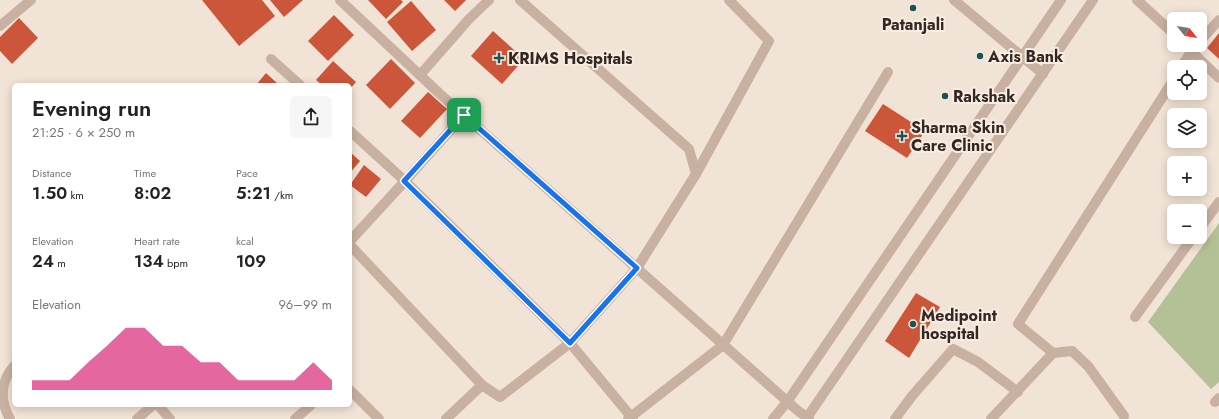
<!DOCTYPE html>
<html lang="en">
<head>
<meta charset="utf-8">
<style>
	:root { --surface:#fff; --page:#f6f6f6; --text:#222; --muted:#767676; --accent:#db2777 }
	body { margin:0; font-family:Jost,sans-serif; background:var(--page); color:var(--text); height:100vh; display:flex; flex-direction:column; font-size:15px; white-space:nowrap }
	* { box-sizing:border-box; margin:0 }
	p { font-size:13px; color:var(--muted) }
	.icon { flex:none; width:22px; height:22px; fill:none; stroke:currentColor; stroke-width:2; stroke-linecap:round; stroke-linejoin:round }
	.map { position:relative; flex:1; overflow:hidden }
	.side { position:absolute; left:12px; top:83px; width:340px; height:324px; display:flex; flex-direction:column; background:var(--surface); border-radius:6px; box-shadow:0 2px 10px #0003 }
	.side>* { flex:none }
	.needle { width:26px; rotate:120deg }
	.fabs { position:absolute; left:1167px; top:12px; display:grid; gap:8px }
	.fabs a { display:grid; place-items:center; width:40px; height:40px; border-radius:6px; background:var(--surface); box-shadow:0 2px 10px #0003; font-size:20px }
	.pin { position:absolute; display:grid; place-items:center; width:34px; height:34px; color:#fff; margin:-17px; border-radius:8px; box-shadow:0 2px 6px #0006 }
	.round { display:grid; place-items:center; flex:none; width:42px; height:42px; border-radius:6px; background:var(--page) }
	.overview { display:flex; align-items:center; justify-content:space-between; height:68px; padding:0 20px }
	h1 { font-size:22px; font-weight:600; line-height:30px }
	.metrics { display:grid; grid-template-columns:repeat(3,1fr); gap:6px; height:68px; padding:4px 20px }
	.metrics div { display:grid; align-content:center }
	.metrics b { font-size:17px; font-weight:600 }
	.metrics small { font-size:11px; font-weight:400 }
	.metrics p { font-size:11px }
	.chart { height:112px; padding:8px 20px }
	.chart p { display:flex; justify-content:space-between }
	.chart svg { width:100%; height:72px; margin-top:4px; fill:var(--accent); opacity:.7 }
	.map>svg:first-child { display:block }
</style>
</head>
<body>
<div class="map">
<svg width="1219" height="419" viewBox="0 0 1219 419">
	<rect width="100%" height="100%" fill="#f1e3d5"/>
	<path fill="#b4c095" d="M1219 223V382L1211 389 1148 322Z"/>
	<g fill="#cb5639">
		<path d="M202 0H262L275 16 239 46Z"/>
		<path d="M270 0H303L284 17Z"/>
		<path d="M368 0H401L403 2 386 19Z"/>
		<path d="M444 0H466L455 11Z"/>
		<path d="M411 1 436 30 412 51 387 22Z"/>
		<path d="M334 15 354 35 328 61 308 41Z"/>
		<path d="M19 18 38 38 12 64 0 51V37Z"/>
		<path d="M493 31 524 59 502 84 471 56Z"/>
		<path d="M1219 33V59L1207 48Z"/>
		<path d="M391 59 415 83 390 109 366 85Z"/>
		<path d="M333 61 356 82 350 89V85H322L316 80Z"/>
		<path d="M266 73 279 85H256Z"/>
		<path d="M428 92 447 109 420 138 401 121Z"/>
		<path d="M883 104 925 131 907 158 865 131Z"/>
		<path d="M350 152 360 161 350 173Z"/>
		<path d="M364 165 381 179 366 197 350 185Z"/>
		<path d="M916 293 940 307 909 358 885 341Z"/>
	</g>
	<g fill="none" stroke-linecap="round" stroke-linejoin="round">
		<g stroke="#c9b1a1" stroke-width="10">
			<path d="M340 0 440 94 797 410 809 419"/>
			<path d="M954 0 1043 74"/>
			<path d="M1137 0 1174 34"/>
			<path d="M0 26 31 0"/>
			<path d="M1200 41 1219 20"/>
			<path d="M1185 45 1219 78"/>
			<path d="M271 59 300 85"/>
			<path d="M1181 67 1195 46"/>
			<path d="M420 75 469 19 489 0"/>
			<path d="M464 115 405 181 570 343 633 419"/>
			<path d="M350 131 405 181 350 241"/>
			<path d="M696 174 769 41 729 0"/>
			<path d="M1200 228 1219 202"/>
			<path d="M350 245 482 385"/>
			<path d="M1135 317 1193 237"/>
			<path d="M1053 353 1018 324 1174 79"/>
			<path d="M350 390 379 419"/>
			<path d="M1215 402 1219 398"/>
			<path d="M158 405 170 419"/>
			<path d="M10 419C0 401 0 382 14 366"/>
			<path d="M137 419 153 405"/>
			<path d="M295 419 311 405"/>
			<path d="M446 419 482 385 500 397 570 343 637 268 696 174 689 149 520 0"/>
			<path d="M628 419 723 345 888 72"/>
			<path d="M773 419 787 402 1061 0"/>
			<path d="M806 419 1093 0"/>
			<path d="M895 419 912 396 953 349 978 362 1018 392"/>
			<path d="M991 419 1053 353 1072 351 1088 366 1124 416"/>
		</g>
	</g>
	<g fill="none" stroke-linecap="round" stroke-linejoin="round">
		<defs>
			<path id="route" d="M464 115 637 268 570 343 404 181Z"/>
		</defs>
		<use href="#route" stroke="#fff" stroke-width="8"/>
		<use href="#route" stroke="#1a73e8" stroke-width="5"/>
	</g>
	<g fill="#195456" stroke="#f9ede1" stroke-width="1.5">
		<circle cx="913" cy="8" r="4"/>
		<circle cx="980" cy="56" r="4"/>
		<path d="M497 52h4v4h4v4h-4v4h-4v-4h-4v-4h4z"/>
		<circle cx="945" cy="96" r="4"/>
		<path d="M900 130h4v4h4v4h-4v4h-4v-4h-4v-4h4z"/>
		<circle cx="913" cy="324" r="4"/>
	</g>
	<g text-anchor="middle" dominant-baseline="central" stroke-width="4" stroke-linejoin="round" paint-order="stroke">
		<g font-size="16" font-weight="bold" fill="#332824" stroke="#f9ede1" text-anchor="start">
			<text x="913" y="24" text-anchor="middle">Patanjali</text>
			<text x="988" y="56">Axis Bank</text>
			<text x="508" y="58">KRIMS Hospitals</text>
			<text x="953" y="96">Rakshak</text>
			<text x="911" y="127">Sharma Skin<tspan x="911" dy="18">Care Clinic</tspan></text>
			<text x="921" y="315">Medipoint<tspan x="921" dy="18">hospital</tspan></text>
		</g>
	</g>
</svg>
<div class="fabs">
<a><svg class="needle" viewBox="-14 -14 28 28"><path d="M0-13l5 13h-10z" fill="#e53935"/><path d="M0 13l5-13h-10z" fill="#767676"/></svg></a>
<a><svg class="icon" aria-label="locate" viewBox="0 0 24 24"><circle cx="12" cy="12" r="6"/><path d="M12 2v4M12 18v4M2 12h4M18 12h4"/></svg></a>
<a><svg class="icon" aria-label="layers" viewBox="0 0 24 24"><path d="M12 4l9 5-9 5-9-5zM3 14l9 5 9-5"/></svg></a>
<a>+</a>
<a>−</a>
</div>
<div class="pin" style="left:464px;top:115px;background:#1e9e55"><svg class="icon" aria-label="arrive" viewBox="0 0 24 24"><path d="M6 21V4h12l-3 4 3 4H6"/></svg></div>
<section class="side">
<div class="overview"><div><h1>Evening run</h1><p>21:25 · 6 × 250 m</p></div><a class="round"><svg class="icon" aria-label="share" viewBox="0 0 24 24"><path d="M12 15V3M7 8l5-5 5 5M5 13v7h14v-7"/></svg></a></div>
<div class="metrics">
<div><p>Distance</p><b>1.50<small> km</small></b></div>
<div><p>Time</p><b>8:02</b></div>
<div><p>Pace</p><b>5:21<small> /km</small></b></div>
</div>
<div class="metrics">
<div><p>Elevation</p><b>24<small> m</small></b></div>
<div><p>Heart rate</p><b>134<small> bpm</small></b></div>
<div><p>kcal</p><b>109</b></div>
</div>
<div class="chart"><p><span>Elevation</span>96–99 m</p>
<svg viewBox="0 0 160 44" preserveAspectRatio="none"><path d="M0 44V38L10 38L20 38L30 27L40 17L50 6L60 6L70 17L80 17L90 27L100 27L110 38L120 38L130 38L140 38L150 27L160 38V44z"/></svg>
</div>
</section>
</div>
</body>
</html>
